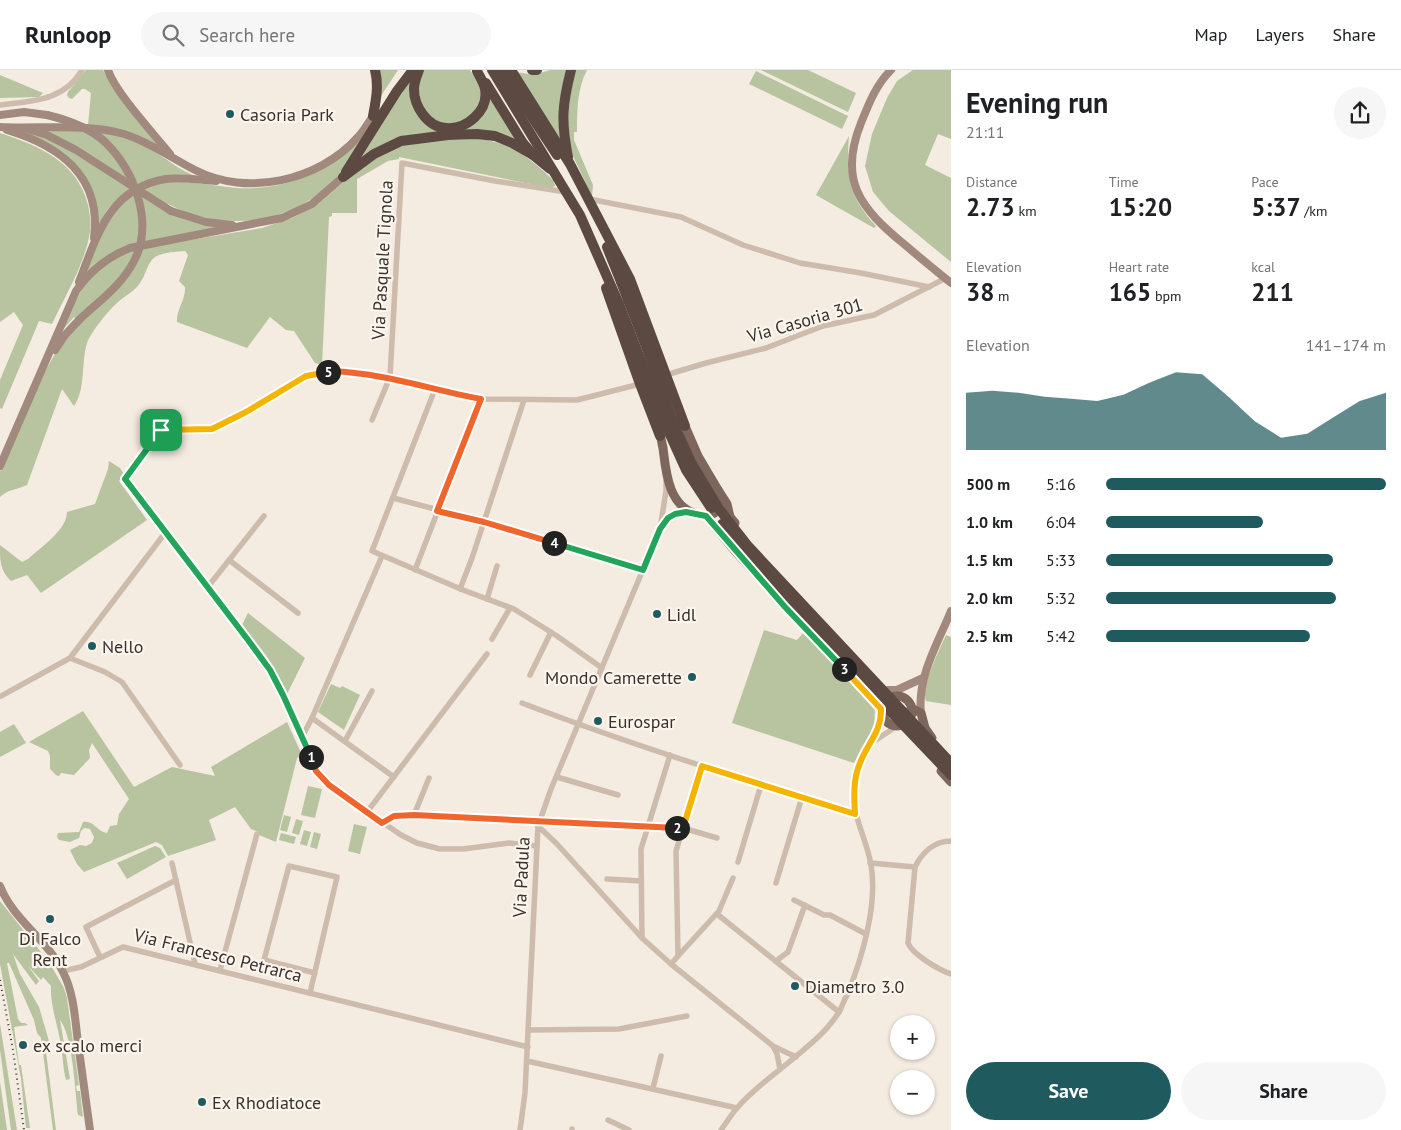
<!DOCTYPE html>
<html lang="en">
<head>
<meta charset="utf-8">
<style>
	:root { --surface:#fff; --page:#f6f6f6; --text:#202124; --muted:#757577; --line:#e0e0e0; --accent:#1f5a5e }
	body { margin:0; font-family:"PT Sans",sans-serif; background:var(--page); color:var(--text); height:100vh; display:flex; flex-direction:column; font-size:19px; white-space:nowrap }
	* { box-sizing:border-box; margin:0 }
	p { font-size:16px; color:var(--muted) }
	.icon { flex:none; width:28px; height:28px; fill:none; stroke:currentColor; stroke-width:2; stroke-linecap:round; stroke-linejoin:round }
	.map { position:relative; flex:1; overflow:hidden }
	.details { display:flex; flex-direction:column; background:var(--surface); width:450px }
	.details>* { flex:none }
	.buttons { position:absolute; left:890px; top:945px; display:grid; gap:10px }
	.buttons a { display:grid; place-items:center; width:45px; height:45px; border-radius:50%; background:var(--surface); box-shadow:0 1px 4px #0004; font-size:25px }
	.pin { position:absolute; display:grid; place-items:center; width:42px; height:42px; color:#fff; margin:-21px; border-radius:10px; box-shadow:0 2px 8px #0006 }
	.km { position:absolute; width:25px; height:25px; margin:-12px; border-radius:50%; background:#222; color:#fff; font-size:14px; line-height:25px; text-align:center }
	.round { display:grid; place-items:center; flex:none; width:52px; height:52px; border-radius:26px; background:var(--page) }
	.overview { display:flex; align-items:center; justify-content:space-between; height:85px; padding:0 15px }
	h1 { font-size:28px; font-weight:800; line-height:38px }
	.stats { display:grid; grid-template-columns:repeat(3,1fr); gap:8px; height:85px; padding:5px 15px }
	.stats div { display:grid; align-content:center }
	.stats b { font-size:25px; font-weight:800 }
	.stats small { font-size:14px; font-weight:400 }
	.stats p { font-size:14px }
	.chart { height:140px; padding:10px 15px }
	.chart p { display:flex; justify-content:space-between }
	.chart svg { width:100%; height:90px; margin-top:5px; fill:var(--accent); opacity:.7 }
	.cta { display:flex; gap:10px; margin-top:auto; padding:10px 15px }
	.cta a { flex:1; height:58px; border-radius:30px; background:var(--accent); color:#fff; font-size:20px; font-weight:800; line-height:58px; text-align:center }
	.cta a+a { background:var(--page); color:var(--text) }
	ul { padding:0 15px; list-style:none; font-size:16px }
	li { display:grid; grid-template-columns:80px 60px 1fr; align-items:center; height:38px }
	li i { height:12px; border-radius:6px; background:var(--accent) }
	header { display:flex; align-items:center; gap:30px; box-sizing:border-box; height:70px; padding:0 25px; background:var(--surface); border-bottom:1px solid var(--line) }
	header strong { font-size:24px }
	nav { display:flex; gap:28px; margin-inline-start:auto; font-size:18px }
	.search { width:350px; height:45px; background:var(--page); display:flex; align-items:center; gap:12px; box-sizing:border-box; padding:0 18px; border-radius:28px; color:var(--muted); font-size:19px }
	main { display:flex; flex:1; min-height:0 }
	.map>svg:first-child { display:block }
</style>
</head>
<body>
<header>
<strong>Runloop</strong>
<div class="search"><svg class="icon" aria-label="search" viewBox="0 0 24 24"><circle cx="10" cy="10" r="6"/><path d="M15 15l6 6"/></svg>Search here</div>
<nav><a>Map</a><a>Layers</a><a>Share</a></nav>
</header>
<main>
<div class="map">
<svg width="951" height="1060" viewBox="0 0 951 1060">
	<rect width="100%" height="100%" fill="#f4ebe1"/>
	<g fill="#b8c4a0">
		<path d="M86 0H103L112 17 160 77C135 64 117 57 88 55L91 23 85 19H82L72 29 69 28 67 25 68 22Z"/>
		<path d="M378 0H398L379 29Z"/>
		<path d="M421 0H470L479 13 482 29 475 43 454 55 439 52 430 47 421 35 417 10Z"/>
		<path d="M550 0H566C560 25 558 46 561 72L516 2 534 5Z"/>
		<path d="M573 0H587C577 19 577 41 577 62H574V70L593 115 592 126 571 82 566 63Z"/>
		<path d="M761 0H808L856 23 848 42Z"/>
		<path d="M913 0H951V69L938 64 925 95 951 108V192L889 141 873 122 865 96 872 64 887 28 897 11Z"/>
		<path d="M756 1 848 46 842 59 749 14Z"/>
		<path d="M0 5 43 23 39 27 0 28Z"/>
		<path d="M411 6 416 41 457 60 490 28 518 72 429 64 354 96Z"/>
		<path d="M48 60C83 60 116 61 147 77 164 86 179 101 198 107L176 106 116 130 107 140 96 160V143L78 100 17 62 31 64 45 68Z"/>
		<path d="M0 63C39 76 77 91 88 135 90 144 91 152 90 161 86 192 65 226 52 254L39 251 2 339 0 338V310L23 255 14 242 0 252Z"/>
		<path d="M364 66C354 81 346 98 334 111 290 155 222 163 168 134L165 140C183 151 202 154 223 157L143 173 87 202 86 198C97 174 107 148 127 130 157 102 201 115 237 118 285 121 331 101 364 66Z"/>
		<path d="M849 66C846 105 849 127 876 156L874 158 816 125Z"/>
		<path d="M481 69C514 74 531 89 554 111L555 116 550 118 399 87V89L388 91 357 109V143H332V146L329 147 322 295 315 293 294 261 286 260 270 247 247 278 177 252C176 240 186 229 185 217L179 211 188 185 185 181C176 182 163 182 155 187 147 193 146 205 140 213 134 222 124 226 117 233 108 241 91 262 87 273 81 293 86 319 74 336L62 319 27 415C17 420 8 419 0 427V402L24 345 41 308 56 282 79 252 74 247 61 262C81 217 91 192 142 178L262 158 292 148 317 135 362 96 392 78 422 70Z"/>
		<path d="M109 391 120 398 124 404 119 411 147 450 41 523 27 505 11 511C0 500 0 491 0 475L22 492 28 489C41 477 67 460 67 442L95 434 108 399Z"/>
		<path d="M248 543 305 588 287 624 268 588 242 555Z"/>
		<path d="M764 560 797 570 805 561 875 637 874 660 854 693 732 653Z"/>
		<path d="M946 565 951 567V635L926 631C920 617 940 579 946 565Z"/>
		<path d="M331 614 340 618 342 616 360 625 344 660 318 642Z"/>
		<path d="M83 641 134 717 172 697 215 706 211 697 287 652 302 685 297 688 276 772 259 765V762L251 759 235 737 209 750 216 770 168 786 162 775 156 772 84 802 77 794 70 780 80 775 86 776 92 773 94 767 90 759 84 758 81 761 79 768 70 772 59 770 57 767 58 763 79 762 83 752C94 750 97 762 107 763L110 756 117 755 119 744 129 729 92 673 89 680 90 688 74 705 61 703 59 706 56 705 50 699V686L48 681 29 672Z"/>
		<path d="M14 654 26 673 0 687V662Z"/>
		<path d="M308 716 322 719 315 748 301 745Z"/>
		<path d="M284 745 291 747 287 762 280 760Z"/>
		<path d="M296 749 303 751 299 765 292 763Z"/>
		<path d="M354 754 367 757 360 784 348 781Z"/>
		<path d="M304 760 311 762 307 776 300 774Z"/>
		<path d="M314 762 321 764 317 779 310 777Z"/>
		<path d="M281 763 296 767 294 774 279 770Z"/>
		<path d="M155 776 160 778 166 787 127 809 117 793Z"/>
		<path d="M0 831 49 892 64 918 67 928 79 1015 76 1016 77 1021H80L83 1047 78 1045C75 1022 73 966 60 950L70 1009 66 1010C63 999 63 987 61 975 58 955 50 936 51 916L43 907 41 910 28 896 39 911 36 915 13 884 20 904 39 937 49 971 45 974 56 1060H53L41 968 37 963 34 950 9 893H7L18 949 21 953H25L28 955 14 957 19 995H21L30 1058H26L21 1009 0 894Z"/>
		<path d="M0 954 17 1060H11L0 980Z"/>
		<path d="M0 1012 7 1060H0Z"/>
	</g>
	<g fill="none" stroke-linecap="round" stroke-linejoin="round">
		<g stroke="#cdbbac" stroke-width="5.5">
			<path d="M0 35C32 31 64 31 82 0"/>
			<path d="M589 129 681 147 743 175 800 193 861 203 929 217"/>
			<path d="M666 305 706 293 766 278 823 256 874 245 946 208"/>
			<path d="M435 319 372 481 463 520 514 539 557 566 602 598"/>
			<path d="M372 350 390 307 402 93 495 111 566 122"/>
			<path d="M393 428 484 452 643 500"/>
			<path d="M661 457C669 446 677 441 691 442"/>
			<path d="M165 463 70 588 105 602 122 612 180 695"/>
			<path d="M229 490 298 543"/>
			<path d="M415 500 481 329"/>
			<path d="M207 518 264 446"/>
			<path d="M460 519 472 488 524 330"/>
			<path d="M487 529 497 496"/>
			<path d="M492 569 510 538"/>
			<path d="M530 605 551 562"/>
			<path d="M1 626 70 588"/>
			<path d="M522 633C631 675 743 710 855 743"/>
			<path d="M312 648 394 707"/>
			<path d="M302 667 312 648 382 486"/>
			<path d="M345 671 372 621"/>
			<path d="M873 672 897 656"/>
			<path d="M557 707 618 725"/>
			<path d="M367 742 487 584"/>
			<path d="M414 745 429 708"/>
			<path d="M382 753 394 746 414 745 647 758H683L717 768"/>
			<path d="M538 756 557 774 642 868 671 894 773 976 796 987"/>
			<path d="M951 771C934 771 922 783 915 797L908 873C912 884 939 900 951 904"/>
			<path d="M537 776 509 773 463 779H440L417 773 401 765 329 715 316 701 283 625 270 600 248 569 125 409 161 361 212 359 246 342 306 306 338 301 390 307 455 324 481 329 577 330 640 314"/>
			<path d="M738 792 761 715"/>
			<path d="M172 793 195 894"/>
			<path d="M870 793 915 797"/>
			<path d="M607 809 641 811"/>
			<path d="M776 813 802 727"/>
			<path d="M794 830 824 845H830L866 864"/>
			<path d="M717 844 839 942"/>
			<path d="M642 868 641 779 670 685"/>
			<path d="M678 886 719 841 733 808"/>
			<path d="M100 887 86 857 176 810"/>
			<path d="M776 891 788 882 805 835"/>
			<path d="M671 894 678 886 676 781 702 696"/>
			<path d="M220 900 257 764"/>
			<path d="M63 901 81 897 123 877 528 977"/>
			<path d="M310 923 337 807 289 796 264 890 315 903"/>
			<path d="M529 960 619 959 687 946"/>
			<path d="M773 976 777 984 780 999"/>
			<path d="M527 991 737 1038"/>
			<path d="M653 1018 661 986"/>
			<path d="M608 1050 629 1060"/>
			<path d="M520 1060 525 1023 538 756 551 719 660 459 666 421V411"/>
			<path d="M572 1060V1059"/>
			<path d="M721 1060C726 1053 731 1045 737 1038 751 1021 771 1007 788 993 807 977 826 963 839 942 842 937 844 930 847 925 862 889 878 834 871 795 867 769 851 745 854 718 857 687 877 673 882 644"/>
		</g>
		<g stroke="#a18a7d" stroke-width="8">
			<path d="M108 0C115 22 154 64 170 84"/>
			<path d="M891 0C876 15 869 33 861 53 838 110 860 138 904 174 919 187 935 200 951 213"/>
			<path d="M0 45 24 42 47 45"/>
			<path d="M0 57C39 59 88 53 124 64 150 72 171 88 195 100 247 127 319 111 358 67 364 61 368 53 373 46"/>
			<path d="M7 60C60 76 102 106 94 168"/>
			<path d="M171 141 206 152 232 155"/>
			<path d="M79 212C97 166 109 118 166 109 181 107 200 110 216 111"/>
			<path d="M55 280 65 265 79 250"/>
			<path d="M0 396 76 221C90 201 107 187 130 178L282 148 312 134 343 107"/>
			<path d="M888 620H897L923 608"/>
			<path d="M921 643C917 607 938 573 951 541"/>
			<path d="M0 816C13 850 48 870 63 902 74 923 75 949 78 973 82 1002 86 1031 90 1060"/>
		</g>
		<g stroke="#7d675c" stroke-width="9">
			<path d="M671 351H678L685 356 698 386 718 420 721 429 720 438C713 446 707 447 696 444 668 435 666 402 663 378 662 373 660 367 661 362 662 356 666 354 671 351Z"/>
			<path d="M718 420 727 434 730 447 735 453"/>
			<path d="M706 446 735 481 836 591"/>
			<circle cx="897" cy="641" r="15"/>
			<path d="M911 638 921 643 925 658 932 668"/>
			<path d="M941 701 951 712"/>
		</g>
		<g stroke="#5c4a42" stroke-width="10">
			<path d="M419 0C417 6 414 12 414 19 414 36 427 57 446 58 466 60 489 41 485 19 484 13 480 7 477 1"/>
			<path d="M492 0 580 145 619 234"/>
			<path d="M501 0 557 85"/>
			<path d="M511 0 570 94 630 209 685 356"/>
			<path d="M532 0H537"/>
			<path d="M486 13 523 73 533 85 550 99"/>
			<path d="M373 46C376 30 379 16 375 0"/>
			<path d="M568 87C561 52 562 35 571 0"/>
			<path d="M346 102 397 21 413 0"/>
			<path d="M343 107 374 84 401 71 448 65 477 64 495 66 512 73 533 85"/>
			<path d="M607 177 621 212"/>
			<path d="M606 218 640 314 660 366"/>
		</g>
		<path stroke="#3b302b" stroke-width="2" stroke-dasharray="1 4" stroke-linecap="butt" d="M0 910 13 980 24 1060"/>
		<g stroke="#a18a7d" stroke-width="8">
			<path d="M47 45C68 50 89 57 105 72 135 101 154 153 134 191 122 215 98 232 79 250"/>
			<path d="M24 58 47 65 76 80 171 141"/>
		</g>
		<g stroke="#5c4a42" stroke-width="10">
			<path d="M621 212 647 279 673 352 691 392 719 439 748 476 951 693"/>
			<path d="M619 234 667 358 686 400 711 438"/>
			<path d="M722 454 743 481 850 599 951 705"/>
		</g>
	</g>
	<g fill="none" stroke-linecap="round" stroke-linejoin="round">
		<defs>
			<path id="split-1" d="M161 360 125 409 248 570 270 600 283 625 311 687"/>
			<path id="split-2" d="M311 687 316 701 329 715 382 753 394 746 414 745 677 758"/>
			<path id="split-3" d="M677 758H683L702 696 855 744C854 727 853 709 860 693 867 674 882 661 881 639L844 599"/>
			<path id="split-4" d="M554 473 643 500 660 459 668 448 675 444 686 442 706 446 785 537 844 599"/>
			<path id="split-5" d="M328 302C340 300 351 303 363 304 403 309 441 322 481 329L437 441 484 452 554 473"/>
			<path id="split-6" d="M161 360 212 359 246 342 306 306 328 302"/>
		</defs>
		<use href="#split-1" stroke="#fff" stroke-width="10"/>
		<use href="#split-2" stroke="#fff" stroke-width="10"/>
		<use href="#split-3" stroke="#fff" stroke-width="10"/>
		<use href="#split-4" stroke="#fff" stroke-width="10"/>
		<use href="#split-5" stroke="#fff" stroke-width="10"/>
		<use href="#split-6" stroke="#fff" stroke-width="10"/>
		<use href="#split-1" stroke="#22a559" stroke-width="6"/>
		<use href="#split-2" stroke="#f0652b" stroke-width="6"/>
		<use href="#split-3" stroke="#f5b400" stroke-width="6"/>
		<use href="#split-4" stroke="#22a559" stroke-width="6"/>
		<use href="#split-5" stroke="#f0652b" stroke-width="6"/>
		<use href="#split-6" stroke="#f5b400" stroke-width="6"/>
	</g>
	<g fill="#1f5a5e" stroke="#fbf5ee" stroke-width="2">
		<circle cx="230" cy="44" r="5"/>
		<circle cx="657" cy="544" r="5"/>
		<circle cx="92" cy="576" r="5"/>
		<circle cx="692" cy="607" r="5"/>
		<circle cx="598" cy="651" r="5"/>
		<circle cx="50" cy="849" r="5"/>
		<circle cx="795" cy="916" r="5"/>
		<circle cx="23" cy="975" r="5"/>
		<circle cx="202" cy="1032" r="5"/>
	</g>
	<g text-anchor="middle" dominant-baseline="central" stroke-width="4.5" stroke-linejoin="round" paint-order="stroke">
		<g font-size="18" fill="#3b302b" stroke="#fbf5ee" text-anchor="start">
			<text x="240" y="44">Casoria Park</text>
			<text x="667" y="544">Lidl</text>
			<text x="102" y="576">Nello</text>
			<text x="682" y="607" text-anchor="end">Mondo Camerette</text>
			<text x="608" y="651">Eurospar</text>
			<text x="50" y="868" text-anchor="middle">Di Falco<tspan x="50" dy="21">Rent</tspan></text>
			<text x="805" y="916">Diametro 3.0</text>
			<text x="33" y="975">ex scalo merci</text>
			<text x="212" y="1032">Ex Rhodiatoce</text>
		</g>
		<g font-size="18" fill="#3b302b" stroke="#fbf5ee">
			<text transform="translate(382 190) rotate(-87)">Via Pasquale Tignola</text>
			<text transform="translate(805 250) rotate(-16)">Via Casoria 301</text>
			<text transform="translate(521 807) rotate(-87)">Via Padula</text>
			<text transform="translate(218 885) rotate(14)">Via Francesco Petrarca</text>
		</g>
	</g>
</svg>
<div class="buttons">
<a>+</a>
<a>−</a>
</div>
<div class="pin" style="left:161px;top:360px;background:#1e9e55"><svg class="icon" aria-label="arrive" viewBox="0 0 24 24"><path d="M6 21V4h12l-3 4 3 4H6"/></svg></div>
<b class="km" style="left:311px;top:687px">1</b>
<b class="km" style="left:677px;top:758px">2</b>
<b class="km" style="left:844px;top:599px">3</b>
<b class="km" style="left:554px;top:473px">4</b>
<b class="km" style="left:328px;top:302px">5</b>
</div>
<section class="details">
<div class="overview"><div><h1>Evening run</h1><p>21:11</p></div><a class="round"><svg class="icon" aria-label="share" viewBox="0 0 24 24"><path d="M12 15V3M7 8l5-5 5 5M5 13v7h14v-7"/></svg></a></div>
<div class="stats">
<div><p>Distance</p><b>2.73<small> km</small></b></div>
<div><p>Time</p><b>15:20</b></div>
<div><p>Pace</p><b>5:37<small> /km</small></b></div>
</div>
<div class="stats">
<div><p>Elevation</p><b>38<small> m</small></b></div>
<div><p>Heart rate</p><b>165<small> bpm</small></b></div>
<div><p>kcal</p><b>211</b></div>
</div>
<div class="chart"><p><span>Elevation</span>141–174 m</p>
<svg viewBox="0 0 160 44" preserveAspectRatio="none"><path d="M0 44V16L10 15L20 16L30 18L40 19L50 20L60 17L70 11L80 6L90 7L100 18L110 30L120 38L130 36L140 28L150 20L160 16V44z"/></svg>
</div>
<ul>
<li><b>500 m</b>5:16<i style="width:100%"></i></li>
<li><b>1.0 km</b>6:04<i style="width:56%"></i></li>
<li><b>1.5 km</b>5:33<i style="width:81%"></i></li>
<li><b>2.0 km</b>5:32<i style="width:82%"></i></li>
<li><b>2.5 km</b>5:42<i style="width:73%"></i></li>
</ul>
<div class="cta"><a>Save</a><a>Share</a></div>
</section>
</main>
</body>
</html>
